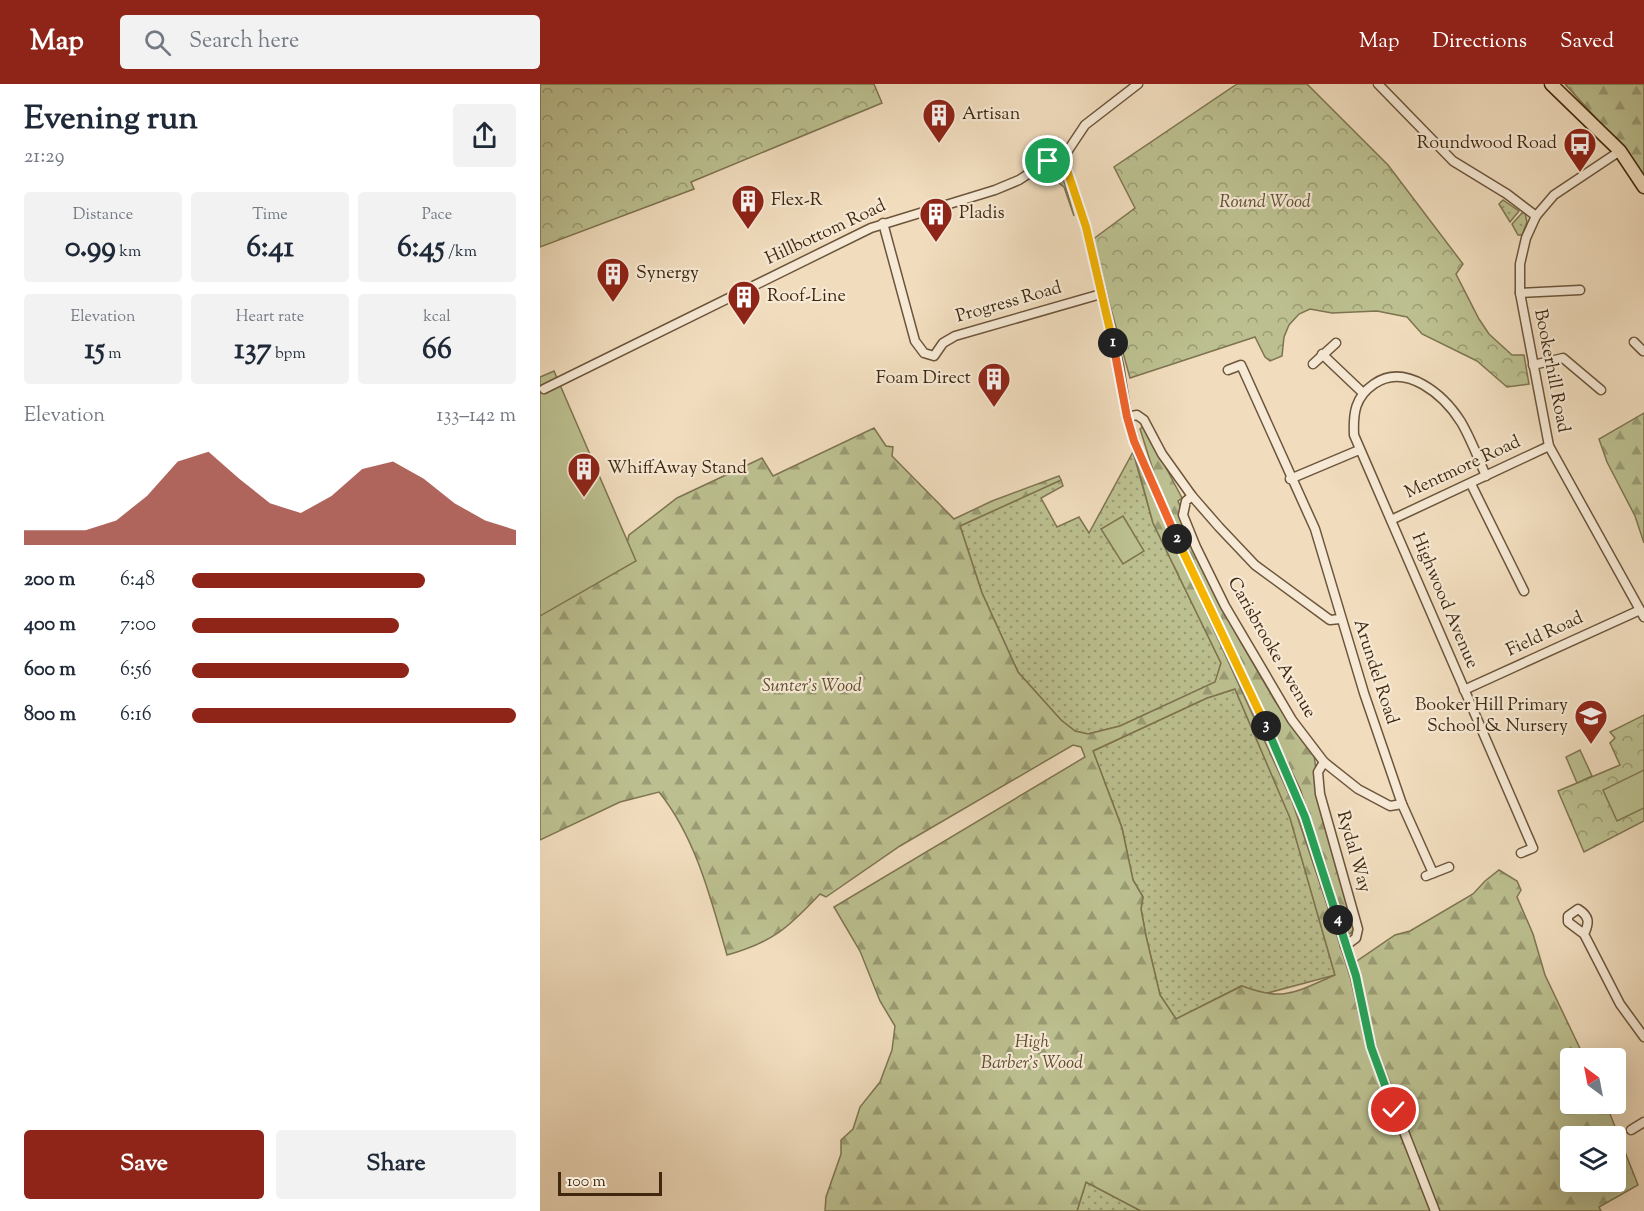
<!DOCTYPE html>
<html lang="en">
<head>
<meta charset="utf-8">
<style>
	:root { --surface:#fff; --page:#f2f2f3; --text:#1f2937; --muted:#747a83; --accent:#8f2418 }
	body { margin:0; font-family:"Sorts Mill Goudy",serif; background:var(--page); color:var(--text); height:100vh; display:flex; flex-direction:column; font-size:22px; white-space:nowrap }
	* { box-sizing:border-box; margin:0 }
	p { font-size:20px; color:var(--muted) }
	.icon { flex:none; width:33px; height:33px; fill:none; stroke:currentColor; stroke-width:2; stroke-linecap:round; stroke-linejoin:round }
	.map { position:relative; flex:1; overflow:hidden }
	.sheet { display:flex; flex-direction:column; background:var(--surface); width:540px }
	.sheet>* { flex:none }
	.needle { width:39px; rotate:328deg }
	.controls { position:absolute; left:1020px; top:964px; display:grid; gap:12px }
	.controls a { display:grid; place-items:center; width:66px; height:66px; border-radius:6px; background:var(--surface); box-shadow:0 6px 24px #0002; font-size:30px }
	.scale { position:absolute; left:18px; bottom:15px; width:104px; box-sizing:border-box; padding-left:6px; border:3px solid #40280f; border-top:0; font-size:16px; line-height:21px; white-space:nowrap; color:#40280f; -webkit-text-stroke:4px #f6e9d5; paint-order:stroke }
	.pin { position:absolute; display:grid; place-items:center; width:51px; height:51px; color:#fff; margin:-26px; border:3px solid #fff; border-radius:50%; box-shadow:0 2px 6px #0007 }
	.km { position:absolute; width:30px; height:30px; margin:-15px; border-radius:50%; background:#222; color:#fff; font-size:16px; line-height:30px; text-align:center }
	.round { display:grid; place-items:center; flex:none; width:63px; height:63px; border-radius:6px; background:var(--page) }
	.overview { display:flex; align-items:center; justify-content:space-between; height:102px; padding:0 24px }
	h1 { font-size:33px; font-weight:700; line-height:45px }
	.stats { display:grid; grid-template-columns:repeat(3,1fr); gap:9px; height:102px; padding:6px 24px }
	.stats div { display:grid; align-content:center; border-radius:6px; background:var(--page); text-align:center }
	.stats b { font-size:30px; font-weight:700 }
	.stats small { font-size:16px; font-weight:400 }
	.stats p { font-size:16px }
	.chart { height:168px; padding:12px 24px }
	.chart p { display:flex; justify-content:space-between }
	.chart svg { width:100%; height:108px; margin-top:6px; fill:var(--accent); opacity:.7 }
	.cta { display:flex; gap:12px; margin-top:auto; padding:12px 24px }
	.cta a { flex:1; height:69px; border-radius:6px; background:var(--accent); color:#fff; font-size:24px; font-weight:700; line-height:69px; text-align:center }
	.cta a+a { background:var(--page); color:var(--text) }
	ul { padding:0 24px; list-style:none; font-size:20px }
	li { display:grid; grid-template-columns:96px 72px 1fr; align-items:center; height:45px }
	li i { height:15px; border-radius:8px; background:var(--accent) }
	header { display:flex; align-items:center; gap:36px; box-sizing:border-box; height:84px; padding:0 30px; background:var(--accent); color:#fff }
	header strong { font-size:28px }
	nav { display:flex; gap:33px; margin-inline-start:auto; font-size:21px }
	.search { width:420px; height:54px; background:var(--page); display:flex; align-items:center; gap:15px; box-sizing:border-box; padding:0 21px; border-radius:6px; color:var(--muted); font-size:22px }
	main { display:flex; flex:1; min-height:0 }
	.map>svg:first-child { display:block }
</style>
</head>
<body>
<header>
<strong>Map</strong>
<div class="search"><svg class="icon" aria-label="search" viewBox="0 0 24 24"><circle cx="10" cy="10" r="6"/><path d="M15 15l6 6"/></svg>Search here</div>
<nav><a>Map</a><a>Directions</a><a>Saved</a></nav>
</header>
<main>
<section class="sheet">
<div class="overview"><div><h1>Evening run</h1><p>21:29</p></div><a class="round"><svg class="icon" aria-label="share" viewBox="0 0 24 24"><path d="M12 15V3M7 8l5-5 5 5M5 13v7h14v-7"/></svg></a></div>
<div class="stats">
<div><p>Distance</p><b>0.99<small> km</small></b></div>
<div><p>Time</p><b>6:41</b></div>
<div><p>Pace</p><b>6:45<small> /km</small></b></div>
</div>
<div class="stats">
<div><p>Elevation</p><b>15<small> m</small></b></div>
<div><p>Heart rate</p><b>137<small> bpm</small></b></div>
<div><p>kcal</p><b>66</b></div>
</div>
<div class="chart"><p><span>Elevation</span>133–142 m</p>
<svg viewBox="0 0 160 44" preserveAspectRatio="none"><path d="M0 44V38L10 38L20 38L30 34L40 24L50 10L60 6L70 17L80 27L90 31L100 24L110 13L120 10L130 17L140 27L150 34L160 38V44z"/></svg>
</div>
<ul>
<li><b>200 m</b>6:48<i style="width:72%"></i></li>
<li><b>400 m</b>7:00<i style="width:64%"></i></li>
<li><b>600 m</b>6:56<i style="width:67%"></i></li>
<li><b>800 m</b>6:16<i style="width:100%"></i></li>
</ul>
<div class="cta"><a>Save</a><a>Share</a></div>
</section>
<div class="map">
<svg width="1104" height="1127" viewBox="0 0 1104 1127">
	<defs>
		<pattern id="grass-dots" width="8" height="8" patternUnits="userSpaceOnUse" patternTransform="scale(1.5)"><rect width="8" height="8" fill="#bcc090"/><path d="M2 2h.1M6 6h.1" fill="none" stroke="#9a9c74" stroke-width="1.8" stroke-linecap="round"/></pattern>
		<pattern id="forest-firs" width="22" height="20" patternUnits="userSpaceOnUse" patternTransform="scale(1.5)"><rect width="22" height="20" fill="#bcc090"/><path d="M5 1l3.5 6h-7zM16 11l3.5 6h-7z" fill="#9a9c74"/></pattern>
		<pattern id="park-crowns" width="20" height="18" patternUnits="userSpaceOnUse" patternTransform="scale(1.5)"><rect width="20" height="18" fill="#bcc090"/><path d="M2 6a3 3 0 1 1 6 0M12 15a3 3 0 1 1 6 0" fill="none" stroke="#9a9c74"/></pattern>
	</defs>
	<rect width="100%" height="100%" fill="#f1ddbe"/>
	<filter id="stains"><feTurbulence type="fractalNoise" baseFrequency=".00333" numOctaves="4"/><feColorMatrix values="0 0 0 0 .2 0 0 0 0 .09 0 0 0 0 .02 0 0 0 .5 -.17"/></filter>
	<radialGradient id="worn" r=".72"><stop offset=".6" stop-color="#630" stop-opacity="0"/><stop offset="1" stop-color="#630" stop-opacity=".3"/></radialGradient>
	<g fill="url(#grass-dots)" stroke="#7e7450" stroke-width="1.5">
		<path d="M518 54C516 69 499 73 486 82L483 74Z"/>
		<path d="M512 82 522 90 534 132 524 103 504 88Z"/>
		<path d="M963 116 979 127 970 138 959 120Z"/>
		<path d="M982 129H985L987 138 982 151H978L972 140Z"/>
		<path d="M593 368 613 439 681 579 676 598 580 642 548 650 535 647 521 636 478 588 442 509 420 442 521 396 523 402 501 414 517 443 539 433 549 449Z"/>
		<path d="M695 605 750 733 795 891 724 910 701 902 636 935 620 911 606 852 601 825 603 813 593 796 582 744 553 667 667 614Z"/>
		<path d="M546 1098 601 1127H537Z"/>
	</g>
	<g fill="url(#forest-firs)" stroke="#7e7450" stroke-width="1.5" fill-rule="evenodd">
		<path d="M1025 0H1104V95L1086 67Z"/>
		<path d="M1104 329V459L1095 432 1067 378 1059 355Z"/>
		<path d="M604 342 642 414 638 417 679 516 700 557 735 617 774 671 781 722 814 845 810 850 806 847 784 774 757 702 625 424 600 345Z"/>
		<path d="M334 344 346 362 353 363 352 372 414 435 452 417 519 392 521 396 420 442 442 509 478 588 521 636 535 647 548 650 580 642 675 598 681 579 613 439 595 373 598 370 616 419 752 717 815 903 823 945 840 1003 892 1127H601L546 1098 537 1127H285L286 1113 301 1070V1056L313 1045 320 1023 340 998 352 966 355 942 340 917 320 867 294 823 545 673 541 663 533 661 360 762 286 813 280 810C248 844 233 858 187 871 171 815 156 754 119 708L80 718 0 756V522L86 464 89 451 137 414 222 374 233 392ZM695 605 750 734 795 891C755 908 745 918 702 902L636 935 620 911 606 852 601 825 603 813 593 796 582 744 553 667 667 614Z"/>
		<path d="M959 786 977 797 981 806 977 813 993 850 1005 891 1045 975H1030V1020H1066L1098 1101 1059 1123 1061 1127H898C865 1048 835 970 816 887L817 877 855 851 870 847 933 810 945 797ZM1030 1053H1076V1098H1030Z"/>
	</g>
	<g fill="url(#park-crowns)" stroke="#7e7450" stroke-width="1.5">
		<path d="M0 0H334L342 19 151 98 154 105 0 163Z"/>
		<path d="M697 0H767L848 81 923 180 916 190 939 235 949 250 972 271H984L989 300 967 303 937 277 882 250 867 233 837 227 792 229 770 225 759 230 749 241 744 253 742 272 730 277 725 273 715 253 590 294 552 156 595 124 574 83Z"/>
		<path d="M1104 631V737L1044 768 1018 707 1080 681 1070 659 1075 654 1070 648Z"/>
	</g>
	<g fill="#bcc090" stroke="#7e7450" stroke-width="1.5">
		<path d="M14 287 96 477 0 532V293Z"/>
		<path d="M583 432 604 467 583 480 561 445Z"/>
		<path d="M1040 666 1052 692 1037 699 1026 673Z"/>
		<path d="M1104 686V724L1077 737 1063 706Z"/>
	</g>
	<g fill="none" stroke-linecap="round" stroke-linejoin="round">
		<defs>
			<g id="minor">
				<path d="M598 0 545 41 523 74 546 143 579 282 587 333 598 368 620 417 756 708 815 892 831 963 895 1127"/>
				<path d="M838 0 913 77 967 110 996 132"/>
				<path d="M1080 67 1014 111 996 132 986 154 980 180V209L1009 362 1104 533"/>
				<path d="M343 139 375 257 384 269 394 272 403 259 415 252 561 210"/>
				<path d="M980 209 1040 206"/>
				<path d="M1094 258 1103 267"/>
				<path d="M782 270 822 308"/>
				<path d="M773 280 796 259"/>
				<path d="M993 281 1023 274 1061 306"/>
				<path d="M688 286 701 281 775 445 824 609 862 720 893 789"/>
				<path d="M4 305 331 144 455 106 479 96 508 77 523 74"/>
				<path d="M587 333 597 331 604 336 622 370 652 412 679 443 715 481 790 536 800 535"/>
				<path d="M946 392C938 374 931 355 921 338 904 311 866 278 834 300 815 313 813 329 814 351L993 764 981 769"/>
				<path d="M750 395 819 366"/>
				<path d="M931 400 984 507"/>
				<path d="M652 412 646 417 643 431 656 463 685 522 752 636 784 678 818 705 850 722 862 720"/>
				<path d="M851 436 1009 362"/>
				<path d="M924 606 1100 526"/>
				<path d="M784 678 778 688 780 710 818 845 816 854 805 862"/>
				<path d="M886 792 909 783"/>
				<path d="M1044 850C1050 838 1049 832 1038 825L1028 832V838L1044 850 1080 920 1104 953"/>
				<path d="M1091 1046 1104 1038"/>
			</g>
			<path id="highway" d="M1011 0 1080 67 1104 103"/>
		</defs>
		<use href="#minor" stroke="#6c553b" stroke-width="11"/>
		<use href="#highway" stroke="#40280f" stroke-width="15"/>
		<use href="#minor" stroke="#f6e9d5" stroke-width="8"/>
		<use href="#highway" stroke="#f1ddbe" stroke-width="12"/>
	</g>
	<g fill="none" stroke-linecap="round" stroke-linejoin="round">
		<defs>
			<path id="split-1" d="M508 77 523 74 546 143 573 259"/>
			<path id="split-2" d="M573 259 587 333 594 357 637 455"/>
			<path id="split-3" d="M637 455 726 642"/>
			<path id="split-4" d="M726 642 765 733 798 836"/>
			<path id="split-5" d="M798 836 816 892 831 963 854 1026"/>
		</defs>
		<use href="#split-1" stroke="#fff" stroke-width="12"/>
		<use href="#split-2" stroke="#fff" stroke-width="12"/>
		<use href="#split-3" stroke="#fff" stroke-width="12"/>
		<use href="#split-4" stroke="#fff" stroke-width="12"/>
		<use href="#split-5" stroke="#fff" stroke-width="12"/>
		<use href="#split-1" stroke="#f5b400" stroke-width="8"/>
		<use href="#split-2" stroke="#f0652b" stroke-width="8"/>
		<use href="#split-3" stroke="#f5b400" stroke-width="8"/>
		<use href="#split-4" stroke="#22a559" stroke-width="8"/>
		<use href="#split-5" stroke="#22a559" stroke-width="8"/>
	</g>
	<defs>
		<symbol id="building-pin" viewBox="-11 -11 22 30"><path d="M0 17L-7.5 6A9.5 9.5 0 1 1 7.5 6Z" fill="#8f2418" stroke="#f6e9d5"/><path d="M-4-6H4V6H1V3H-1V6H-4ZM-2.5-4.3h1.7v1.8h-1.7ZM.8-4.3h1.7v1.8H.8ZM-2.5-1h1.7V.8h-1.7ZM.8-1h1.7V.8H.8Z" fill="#fff"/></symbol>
		<symbol id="bus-pin" viewBox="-11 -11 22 30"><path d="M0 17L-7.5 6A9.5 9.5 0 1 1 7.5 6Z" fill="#8f2418" stroke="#f6e9d5"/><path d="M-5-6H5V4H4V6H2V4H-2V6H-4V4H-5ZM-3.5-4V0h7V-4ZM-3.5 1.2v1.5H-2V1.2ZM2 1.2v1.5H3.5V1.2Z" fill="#fff"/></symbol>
		<symbol id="school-pin" viewBox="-11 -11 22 30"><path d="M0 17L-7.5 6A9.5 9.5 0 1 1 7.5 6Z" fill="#8f2418" stroke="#f6e9d5"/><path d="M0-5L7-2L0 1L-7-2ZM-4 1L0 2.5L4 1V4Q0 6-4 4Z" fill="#fff"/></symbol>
	</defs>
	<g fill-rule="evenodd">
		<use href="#building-pin" x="380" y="12" width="38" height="52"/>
		<use href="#bus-pin" x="1021" y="41" width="38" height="52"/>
		<use href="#building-pin" x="189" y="98" width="38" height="52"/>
		<use href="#building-pin" x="377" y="111" width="38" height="52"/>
		<use href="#building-pin" x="54" y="171" width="38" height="52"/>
		<use href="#building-pin" x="185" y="194" width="38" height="52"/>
		<use href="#building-pin" x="435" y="276" width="38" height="52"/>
		<use href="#building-pin" x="25" y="366" width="38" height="52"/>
		<use href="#school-pin" x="1032" y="613" width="38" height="52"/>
	</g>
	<g text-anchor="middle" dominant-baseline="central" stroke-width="4.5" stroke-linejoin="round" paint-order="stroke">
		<g font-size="18" fill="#40280f" stroke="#f6e9d5" text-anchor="start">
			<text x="422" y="31">Artisan</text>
			<text x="1017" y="60" text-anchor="end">Roundwood Road</text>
			<text x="231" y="117">Flex-R</text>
			<text x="419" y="130">Pladis</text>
			<text x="96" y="190">Synergy</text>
			<text x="227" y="213">Roof-Line</text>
			<text x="431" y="295" text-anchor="end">Foam Direct</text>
			<text x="67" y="385">WhiffAway Stand</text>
			<text x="1028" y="622" text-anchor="end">Booker Hill Primary<tspan x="1028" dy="21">School &amp; Nursery</tspan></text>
		</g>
		<g font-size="18" font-style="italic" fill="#5f4e2f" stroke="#f6e9d5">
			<text x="725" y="119">Round Wood</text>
			<text x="272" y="603">Sunter's Wood</text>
			<text x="492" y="959">High<tspan x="492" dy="21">Barber's Wood</tspan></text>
		</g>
		<g font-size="18" fill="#40280f" stroke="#f6e9d5">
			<text transform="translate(286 149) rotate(-25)">Hillbottom Road</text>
			<text transform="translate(469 219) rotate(-16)">Progress Road</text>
			<text transform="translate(1011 287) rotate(79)">Bookerhill Road</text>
			<text transform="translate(923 384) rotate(-25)">Mentmore Road</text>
			<text transform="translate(904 517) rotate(67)">Highwood Avenue</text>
			<text transform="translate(1005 551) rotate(-25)">Field Road</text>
			<text transform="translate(731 564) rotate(60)">Carisbrooke Avenue</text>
			<text transform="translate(835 588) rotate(72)">Arundel Road</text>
			<text transform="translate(813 768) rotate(74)">Rydal Way</text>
		</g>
	</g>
	<rect width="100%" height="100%" filter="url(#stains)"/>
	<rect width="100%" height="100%" fill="url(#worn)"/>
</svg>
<div class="controls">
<a><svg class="needle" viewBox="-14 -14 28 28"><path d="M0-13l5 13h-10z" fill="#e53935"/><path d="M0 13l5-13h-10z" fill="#747a83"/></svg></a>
<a><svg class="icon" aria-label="layers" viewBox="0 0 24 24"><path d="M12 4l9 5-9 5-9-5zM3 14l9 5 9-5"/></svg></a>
</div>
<div class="scale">100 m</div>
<div class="pin" style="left:508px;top:77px;background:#1e9e55"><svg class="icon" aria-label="arrive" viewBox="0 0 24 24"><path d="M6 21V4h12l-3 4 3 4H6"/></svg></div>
<div class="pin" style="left:854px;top:1026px;background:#d93025"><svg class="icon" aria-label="check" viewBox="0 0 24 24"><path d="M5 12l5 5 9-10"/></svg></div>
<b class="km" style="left:573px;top:259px">1</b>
<b class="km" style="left:637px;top:455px">2</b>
<b class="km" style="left:726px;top:642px">3</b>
<b class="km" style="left:798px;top:836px">4</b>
</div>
</main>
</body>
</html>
